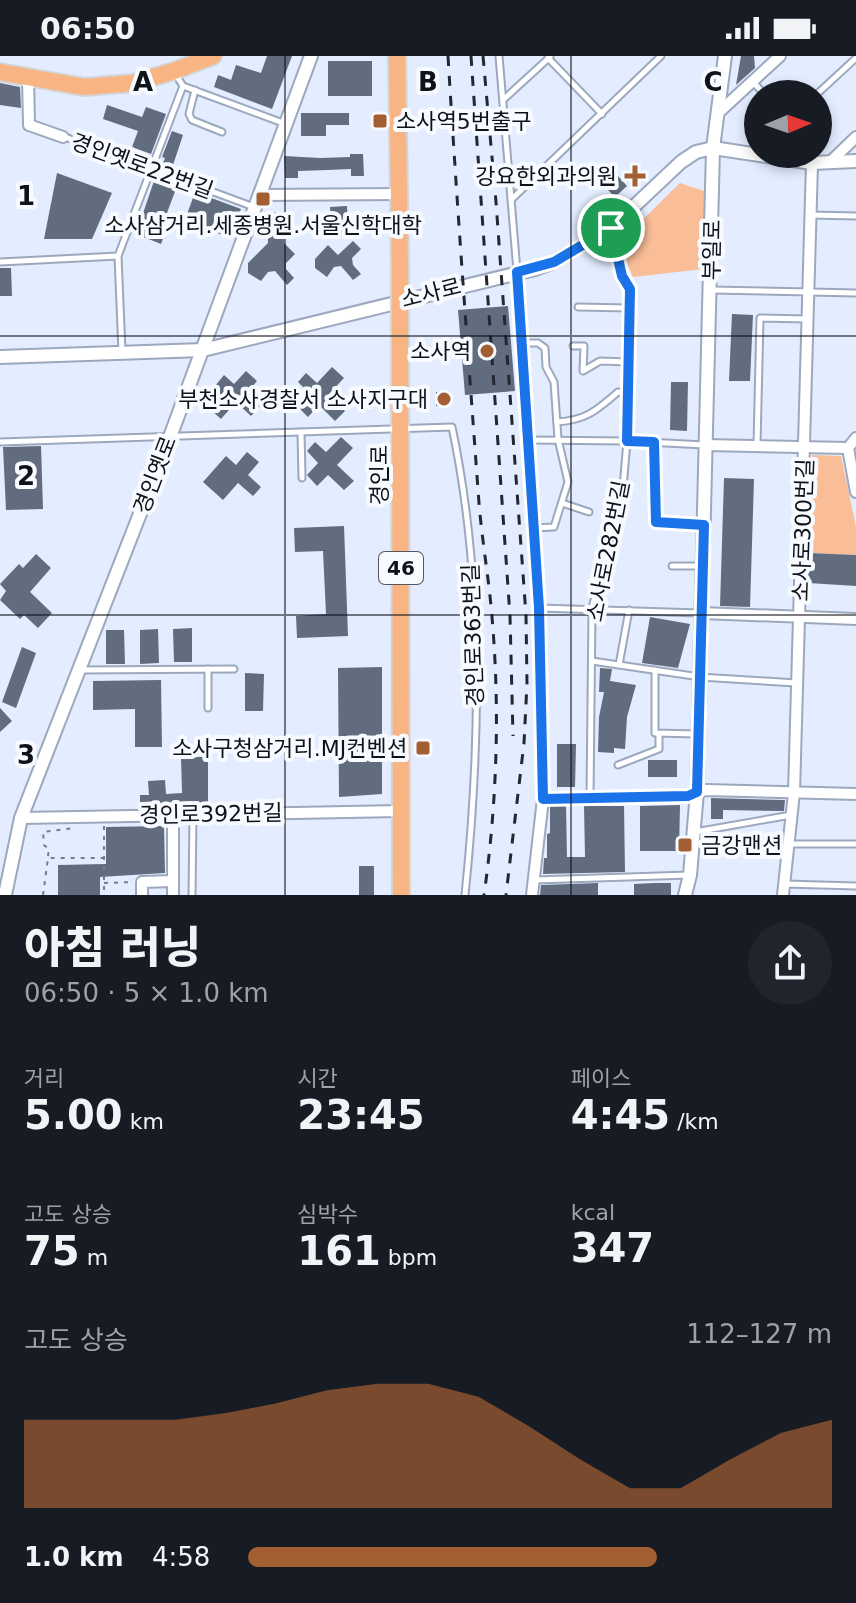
<!DOCTYPE html>
<html lang="ko">
<head>
<meta charset="utf-8">
<style>
	:root { --surface:#171b24; --page:#20242c; --text:#f1f3f6; --muted:#9ea1a6; --accent:#a35f31 }
	body { margin:0; font-family:"DejaVu Sans","Noto Sans KR",sans-serif; background:var(--page); color:var(--text); height:100vh; display:flex; flex-direction:column; font-size:30px; white-space:nowrap }
	* { box-sizing:border-box; margin:0 }
	p { font-size:26px; color:var(--muted) }
	.icon { flex:none; width:44px; height:44px; fill:none; stroke:currentColor; stroke-width:2; stroke-linecap:round; stroke-linejoin:round }
	.map { position:relative; height:839px; overflow:hidden }
	.drawer { display:flex; flex-direction:column; background:var(--surface); flex:1 }
	.drawer>* { flex:none }
	.needle { width:52px; rotate:88deg }
	.tools { position:absolute; left:744px; top:24px; display:grid; gap:16px }
	.tools a { display:grid; place-items:center; width:88px; height:88px; border-radius:50%; background:var(--surface); box-shadow:0 4px 12px #0003; font-size:40px }
	.pin { position:absolute; display:grid; place-items:center; width:68px; height:68px; color:#fff; margin:-34px; border:4px solid #fff; border-radius:50%; box-shadow:0 2px 8px #0007 }
	.round { display:grid; place-items:center; flex:none; width:84px; height:84px; border-radius:42px; background:var(--page) }
	.head { display:flex; align-items:center; justify-content:space-between; height:136px; padding:0 24px }
	h1 { font-size:44px; font-weight:800; line-height:60px }
	.figures { display:grid; grid-template-columns:repeat(3,1fr); gap:12px; height:136px; padding:8px 24px }
	.figures div { display:grid; align-content:center }
	.figures b { font-size:40px; font-weight:800 }
	.figures small { font-size:22px; font-weight:400 }
	.figures p { font-size:22px }
	.chart { height:224px; padding:16px 24px }
	.chart p { display:flex; justify-content:space-between }
	.chart svg { width:100%; height:144px; margin-top:8px; fill:var(--accent); opacity:.7 }
	ul { padding:0 24px; list-style:none; font-size:26px }
	li { display:grid; grid-template-columns:128px 96px 1fr; align-items:center; height:60px }
	li i { height:20px; border-radius:10px; background:var(--accent) }
	.status { display:flex; justify-content:space-between; align-items:center; height:56px; padding:0 40px; background:var(--surface); direction:ltr }
	.status svg { height:22px; fill:currentColor }
	.map>svg:first-child { display:block }
</style>
</head>
<body>
<div class="status"><b>06:50</b><svg viewBox="0 0 49 12"><path d="M0 12V9h3v3zM5 12V6h3v6zM10 12V3h3v9zM15 12V0h3v12zM26 1h20v11H26zM47 4h2v5h-2z"/></svg></div>
<div class="map">
<svg width="856" height="839" viewBox="0 0 856 839">
	<rect width="100%" height="100%" fill="#e3edff"/>
	<g fill="#f9bd98">
		<path d="M680 127 713 138 712 212 633 221 618 188Z"/>
		<path d="M812 399 841 400 856 471V499L807 497Z"/>
	</g>
	<g fill="#616c7f">
		<path d="M267 0H292L272 53 214 31 218 19 231 24 236 9 261 17Z"/>
		<path d="M741 0H754L755 12 736 29Z"/>
		<rect x="328" y="5" width="44" height="35"/>
		<path d="M0 27 20 31 21 52 0 49Z"/>
		<path d="M107 49 142 61 146 51 166 58 151 98 132 91 138 75 103 63Z"/>
		<path d="M301 57H349V69H326V80H301Z"/>
		<path d="M172 75 183 79 172 112 162 109 165 102 162 101Z"/>
		<path d="M350 98H363L364 120H351V113L328 114 298 115V122H285L284 100 320 102 350 101Z"/>
		<path d="M57 117 112 137 92 183H44Z"/>
		<path d="M618 120 627 130 615 141 606 132Z"/>
		<path d="M154 125 176 133 162 170 167 172 161 188 136 178Z"/>
		<path d="M195 136 241 153 230 182 185 164Z"/>
		<path d="M347 150 348 181H332L330 151Z"/>
		<path d="M283 156 284 187 295 198 286 207V213L294 222 287 229 275 215 268 216 261 225 248 217V207L268 187 267 157Z"/>
		<path d="M353 185 361 193 352 202 353 209 361 218 353 224 341 210 334 211 327 221 315 212V203L328 189 338 199Z"/>
		<path d="M0 212H11L12 240H0Z"/>
		<path d="M508 250 515 335 465 339 458 254Z"/>
		<path d="M732 258 753 259 750 325H729Z"/>
		<path d="M332 311 344 322 328 339 345 355 335 365 319 349 308 361 297 350 310 338 298 326 306 317 317 327Z"/>
		<path d="M246 315 257 325 246 338 260 350 251 360 236 346 221 363 202 346 224 319 234 328Z"/>
		<path d="M671 326H688L687 375 670 374Z"/>
		<path d="M436 336H449L451 350H436Z"/>
		<path d="M341 381 353 392 337 409 354 425 344 434 328 419 317 430 307 419 318 407 307 395 315 386 326 396Z"/>
		<path d="M41 390 43 453 6 454 3 391Z"/>
		<path d="M247 396 259 406 248 419 261 431 253 440 238 427 223 444 203 426 226 400 236 409Z"/>
		<path d="M724 422 754 423 750 551 720 550Z"/>
		<path d="M344 470 348 580 297 582 296 560 326 558 323 495 295 496 294 472Z"/>
		<path d="M809 497 856 499V530L808 527Z"/>
		<path d="M36 498 51 512 30 536 52 557 38 572 24 559 20 563 0 544 6 535 0 528 19 508 23 512Z"/>
		<path d="M650 561 690 568 678 612 642 607Z"/>
		<path d="M192 572V606H174L173 573Z"/>
		<path d="M158 573 159 607 140 608V574Z"/>
		<path d="M106 574H124L125 608H106Z"/>
		<path d="M22 591 36 597 16 652 2 646Z"/>
		<path d="M382 611V738L339 741 338 612Z"/>
		<path d="M600 612 612 613 610 625 636 629 627 661 625 693 614 692V697L598 696 599 661 604 636H599Z"/>
		<path d="M245 617 264 618 263 655H245Z"/>
		<path d="M161 624 162 691H135V653L93 654V625Z"/>
		<path d="M0 652 12 665 0 676Z"/>
		<path d="M557 688H576L575 731H557Z"/>
		<path d="M181 701H208V749L140 752V739H149L148 725 165 724 166 738 182 737Z"/>
		<rect x="648" y="704" width="29" height="17"/>
		<path d="M711 742 785 744 784 755 723 754V763H711Z"/>
		<path d="M550 749H566L567 801H585L584 750H624L625 816 543 818 544 802H547V778L550 777Z"/>
		<path d="M680 749 679 795H640V750Z"/>
		<path d="M164 770 165 817 100 821V839H58V809L106 808V771Z"/>
		<rect x="359" y="810" width="15" height="29"/>
		<path d="M598 827V839H540L541 829Z"/>
		<path d="M655 827H671V839H634V828Z"/>
	</g>
	<g fill="none" stroke-linecap="round" stroke-linejoin="round">
		<defs>
			<g id="service">
				<path d="M499 0 517 215"/>
				<path d="M548 2 602 58"/>
				<path d="M754 27 764 38"/>
				<path d="M183 30 283 67"/>
				<path d="M195 34 189 58 192 64 222 76"/>
				<path d="M817 38 856 2"/>
				<path d="M503 44 550 1"/>
				<path d="M65 81 254 151"/>
				<path d="M512 143 661 0"/>
				<path d="M810 159 856 160"/>
				<path d="M0 206 118 200"/>
				<path d="M712 234 856 237"/>
				<path d="M578 251 629 252"/>
				<path d="M522 287H538L545 292 546 311 554 326 558 383 568 426 554 471 533 472"/>
				<path d="M573 290H584L583 315 600 305 629 306"/>
				<path d="M122 296 118 200 183 30 174 16"/>
				<path d="M557 366C586 364 596 355 618 336L628 337"/>
				<path d="M301 376 302 422"/>
				<path d="M527 384 627 385 705 389"/>
				<path d="M0 386 452 371C484 523 481 685 465 839"/>
				<path d="M654 386 656 466 703 469"/>
				<path d="M757 389 760 262 807 263"/>
				<path d="M562 447 589 456"/>
				<path d="M672 510H702"/>
				<path d="M539 552 700 557"/>
				<path d="M592 605 700 621 796 627"/>
				<path d="M619 609 629 554"/>
				<path d="M208 613V652"/>
				<path d="M80 614 234 613"/>
				<path d="M655 614V677L698 678"/>
				<path d="M618 709 659 693V678"/>
				<path d="M590 741 592 552 623 432 627 385 630 233 622 220 611 173"/>
				<path d="M543 743 688 740 696 736"/>
				<path d="M695 776 791 759"/>
				<path d="M789 788H856"/>
				<path d="M535 824 689 819"/>
				<path d="M785 828 856 830"/>
				<path d="M192 839 193 760"/>
			</g>
			<g id="minor">
				<path d="M28 21 29 69 63 81"/>
				<path d="M717 58 780 0"/>
				<path d="M831 105 856 81"/>
				<path d="M260 139 398 138"/>
				<path d="M517 216 539 552 543 743 532 839"/>
				<path d="M856 382 848 392 856 436"/>
				<path d="M706 389 848 392"/>
				<path d="M701 557 856 563"/>
				<path d="M697 736 706 734 856 738"/>
				<path d="M173 759V839"/>
				<path d="M21 762 400 755"/>
				<path d="M142 839V826L173 825"/>
				<path d="M783 839 794 737 812 107"/>
			</g>
			<g id="tertiary">
				<path d="M0 301 203 294 535 213 554 206 611 172 681 106 696 96 713 92 812 107 856 105"/>
				<path d="M5 839 21 762 170 381 311 0"/>
				<path d="M685 839 690 819 697 736 713 92 725 0"/>
			</g>
			<g id="primary">
				<path d="M397 0 400 213"/>
				<path d="M0 16 84 31 133 27 174 15 213 0"/>
				<path d="M400 270 401 839"/>
			</g>
		</defs>
		<use href="#service" stroke="#9ca8bd" stroke-width="9"/>
		<use href="#minor" stroke="#9ca8bd" stroke-width="14"/>
		<use href="#tertiary" stroke="#9ca8bd" stroke-width="16"/>
		<use href="#primary" stroke="#d4d4d6" stroke-width="20"/>
		<g stroke="#767d89" stroke-width="2" stroke-dasharray="4 6" stroke-linecap="butt">
			<path d="M104 770V839"/>
			<path d="M48 800 49 793 44 789 43 776 74 772"/>
			<path d="M104 827 133 826"/>
			<path d="M43 839 48 802H104"/>
		</g>
		<use href="#service" stroke="#fff" stroke-width="5"/>
		<use href="#minor" stroke="#fff" stroke-width="10"/>
		<use href="#tertiary" stroke="#fff" stroke-width="12"/>
		<use href="#primary" stroke="#f8b583" stroke-width="16"/>
		<g stroke="#232830" stroke-width="3" stroke-dasharray="10 10" stroke-linecap="butt">
			<path d="M448 0C457 149 468 298 479 447 482 485 489 523 492 561 500 653 497 748 484 839"/>
			<path d="M471 0 510 560 513 680"/>
			<path d="M483 0 496 146 526 559 527 628 524 687 506 839"/>
		</g>
		<defs>
			<path id="primary-bridge" d="M400 213V270"/>
		</defs>
		<use href="#primary-bridge" stroke="#d4d4d6" stroke-width="20" stroke-linecap="butt"/>
		<use href="#primary-bridge" stroke="#f8b583" stroke-width="16"/>
	</g>
	<g fill="none" stroke-linecap="round" stroke-linejoin="round">
		<defs>
			<path id="route" d="M611 172 622 220 630 233 627 385 654 386 656 466 704 469 697 736 688 740 543 743 539 552 517 216 554 206Z"/>
		</defs>
		<use href="#route" stroke="#fff" stroke-width="16"/>
		<use href="#route" stroke="#1a73e8" stroke-width="10"/>
	</g>
	<path fill="none" stroke="#0e1219" stroke-width="2" stroke-opacity="0.55" d="M285 0V839M571 0V839M0 280H856M0 559H856"/>
	<g fill="#a35f31" stroke="#f7fafe" stroke-width="3">
		<rect x="372" y="57" width="16" height="16" rx="4"/>
		<path d="M631 108h8v8h8v8h-8v8h-8v-8h-8v-8h8z"/>
		<rect x="255" y="135" width="16" height="16" rx="4"/>
		<circle cx="487" cy="295" r="8"/>
		<circle cx="444" cy="343" r="8"/>
		<rect x="415" y="684" width="16" height="16" rx="4"/>
		<rect x="677" y="781" width="16" height="16" rx="4"/>
	</g>
	<g text-anchor="middle" dominant-baseline="central" stroke-width="8" stroke-linejoin="round" paint-order="stroke">
		<rect fill="#f7fafe" stroke="#54585e" stroke-width="2" x="379" y="496" width="44" height="32" rx="6"/>
		<g font-size="20" font-weight="bold" fill="#0e1219">
			<text x="401" y="512">46</text>
		</g>
		<g font-size="22" fill="#0e1219" stroke="#f7fafe" text-anchor="end">
			<text x="396" y="65" text-anchor="start">소사역5번출구</text>
			<text x="617" y="120">강요한외과의원</text>
			<text x="263" y="169" text-anchor="middle">소사삼거리.세종병원.서울신학대학</text>
			<text x="471" y="295">소사역</text>
			<text x="428" y="343">부천소사경찰서 소사지구대</text>
			<text x="407" y="692">소사구청삼거리.MJ컨벤션</text>
			<text x="701" y="789" text-anchor="start">금강맨션</text>
		</g>
		<g font-size="22" fill="#0e1219" stroke="#f7fafe">
			<text transform="translate(142 110) rotate(20)">경인옛로22번길</text>
			<text transform="translate(712 194) rotate(-89)">부일로</text>
			<text transform="translate(431 237) rotate(-14)">소사로</text>
			<text transform="translate(155 419) rotate(-69)">경인옛로</text>
			<text transform="translate(379 419) rotate(-90)">경인로</text>
			<text transform="translate(803 474) rotate(-88)">소사로300번길</text>
			<text transform="translate(608 495) rotate(-79)">소사로282번길</text>
			<text transform="translate(473 579) rotate(-92)">경인로363번길</text>
			<text transform="translate(211 758) rotate(-1)">경인로392번길</text>
		</g>
	</g>
	<g font-size="26" text-anchor="middle" font-weight="bold" fill="#0e1219" stroke="#f7fafe" stroke-width="8" stroke-linejoin="round" paint-order="stroke">
		<text x="143" y="35">A</text>
		<text x="428" y="35">B</text>
		<text x="713" y="35">C</text>
		<text x="26" y="149">1</text>
		<text x="26" y="429">2</text>
		<text x="26" y="708">3</text>
	</g>
</svg>
<div class="tools">
<a><svg class="needle" viewBox="-14 -14 28 28"><path d="M0-13l5 13h-10z" fill="#e53935"/><path d="M0 13l5-13h-10z" fill="#9ea1a6"/></svg></a>
</div>
<div class="pin" style="left:611px;top:172px;background:#1e9e55"><svg class="icon" aria-label="arrive" viewBox="0 0 24 24"><path d="M6 21V4h12l-3 4 3 4H6"/></svg></div>
</div>
<section class="drawer">
<div class="head"><div><h1>아침 러닝</h1><p>06:50 · 5 × 1.0 km</p></div><a class="round"><svg class="icon" aria-label="share" viewBox="0 0 24 24"><path d="M12 15V3M7 8l5-5 5 5M5 13v7h14v-7"/></svg></a></div>
<div class="figures">
<div><p>거리</p><b>5.00<small> km</small></b></div>
<div><p>시간</p><b>23:45</b></div>
<div><p>페이스</p><b>4:45<small> /km</small></b></div>
</div>
<div class="figures">
<div><p>고도 상승</p><b>75<small> m</small></b></div>
<div><p>심박수</p><b>161<small> bpm</small></b></div>
<div><p>kcal</p><b>347</b></div>
</div>
<div class="chart"><p><span>고도 상승</span>112–127 m</p>
<svg viewBox="0 0 160 44" preserveAspectRatio="none"><path d="M0 44V17L10 17L20 17L30 17L40 15L50 12L60 8L70 6L80 6L90 10L100 19L110 29L120 38L130 38L140 29L150 21L160 17V44z"/></svg>
</div>
<ul>
<li><b>1.0 km</b>4:58<i style="width:70%"></i></li>
</ul>
</section>
</body>
</html>
